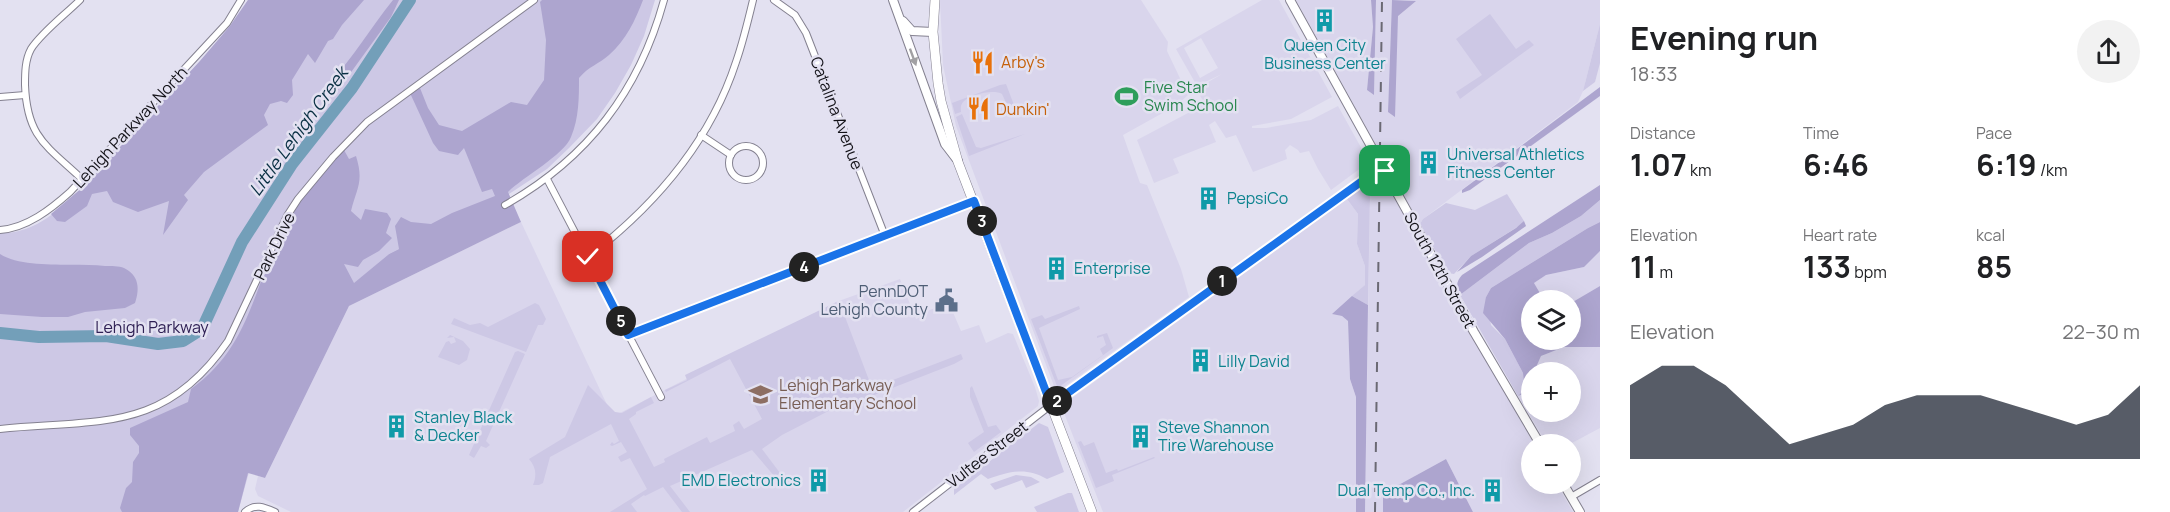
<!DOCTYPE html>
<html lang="en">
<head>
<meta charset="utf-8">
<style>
	:root { --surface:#fff; --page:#f2f2f2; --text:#202124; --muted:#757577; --accent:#111827 }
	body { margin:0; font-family:Manrope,sans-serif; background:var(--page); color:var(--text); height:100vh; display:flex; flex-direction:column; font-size:22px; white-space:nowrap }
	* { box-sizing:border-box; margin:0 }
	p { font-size:20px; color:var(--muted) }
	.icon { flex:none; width:33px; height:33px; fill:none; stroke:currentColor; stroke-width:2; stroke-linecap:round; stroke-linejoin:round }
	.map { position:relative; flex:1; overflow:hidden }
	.drawer { display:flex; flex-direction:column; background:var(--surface); width:570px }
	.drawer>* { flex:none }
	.fabs { position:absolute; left:1521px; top:290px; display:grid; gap:12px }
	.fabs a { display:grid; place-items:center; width:60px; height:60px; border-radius:50%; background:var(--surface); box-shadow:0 6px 24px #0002; font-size:30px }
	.pin { position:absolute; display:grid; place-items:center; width:51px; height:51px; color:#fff; margin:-26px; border-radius:12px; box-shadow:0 3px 9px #0006 }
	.km { position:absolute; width:30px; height:30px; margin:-15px; border-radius:50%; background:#222; color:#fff; font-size:16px; line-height:30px; text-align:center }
	.round { display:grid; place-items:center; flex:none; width:63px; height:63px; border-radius:32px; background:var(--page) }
	.overview { display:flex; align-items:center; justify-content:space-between; height:102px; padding:0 30px }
	h1 { font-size:33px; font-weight:700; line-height:45px }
	.stats { display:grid; grid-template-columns:repeat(3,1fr); gap:9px; height:102px; padding:6px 30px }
	.stats div { display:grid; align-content:center }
	.stats b { font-size:30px; font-weight:700 }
	.stats small { font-size:16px; font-weight:400 }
	.stats p { font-size:16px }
	.chart { height:168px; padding:12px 30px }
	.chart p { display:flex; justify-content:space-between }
	.chart svg { width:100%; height:108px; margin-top:6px; fill:var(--accent); opacity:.7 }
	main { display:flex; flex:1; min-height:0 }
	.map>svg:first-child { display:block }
</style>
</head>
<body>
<main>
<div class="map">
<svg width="1600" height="512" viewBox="0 0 1600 512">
	<rect width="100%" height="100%" fill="#e3e1f1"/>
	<g fill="#d9d5ec" fill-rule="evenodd">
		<path d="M940 0H1141L1168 42 1167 51 1188 95 1177 105 1123 135 1140 183 1147 185 1181 269 1189 297 1061 389 1054 386 956 126 943 65Z"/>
		<path d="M1262 0H1279L1332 97 1291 119 1252 126V128H1266L1311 120 1338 106 1369 162 1331 190 1318 169 1309 151 1300 153 1298 150 1290 145 1285 150 1287 159 1253 172 1236 135 1226 138 1215 121 1209 125 1216 142 1173 159 1179 173 1154 183 1137 140 1205 104 1196 89 1222 74 1197 86 1176 49ZM1201 38 1218 68 1200 78 1184 48Z"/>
		<path d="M1296 0H1371L1373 27 1367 90 1374 95 1376 0H1392L1388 112 1398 15 1415 1 1404 0H1600V24L1583 91 1578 102 1423 219 1420 224Z"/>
		<path d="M1379 175 1387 186 1534 444H1532V483H1556L1573 512H1473L1446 459 1393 488 1383 490V512H1365L1370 195 1376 193 1373 189 1375 186 1374 179Z"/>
		<path d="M1347 199 1358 214 1357 244 1365 266V285L1333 314 1342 316 1348 321 1350 379 1356 397V512H1103L1064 413 1063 407 1065 403Z"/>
		<path d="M521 222 610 411 616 415 836 302 900 279 916 319 925 315 924 312 949 303 961 331 979 325 986 343 1008 333 1013 334 1035 387 1039 401 1038 406 903 512H291L258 496 255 489 258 476 265 478 349 306Z"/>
		<path d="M1600 251V286L1571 303 1570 300H1544L1534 283 1546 275 1584 267Z"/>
		<path d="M1593 346 1600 347V428L1570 444H1547L1518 396 1530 391 1531 385 1532 411H1570V372H1534L1541 356 1564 347Z"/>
	</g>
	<g fill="#cdc8e5">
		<path d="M248 0H655L644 36 631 65 615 93 597 119 569 148 547 169 509 194 389 254 350 287 249 472 238 512H0V233C16 234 34 227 47 218 80 196 105 163 131 134 171 91 215 50 248 0Z"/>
		<path d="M1490 14 1516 49 1529 40 1534 45 1460 99 1456 92 1482 75 1456 39Z"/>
		<path d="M1600 24V63L1595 82 1583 91Z"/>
		<path d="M1006 84 1014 105 1013 109H1009L1002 94C994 89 970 94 963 102 960 106 961 108 961 112L955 114 952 103 1000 85Z"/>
		<path d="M962 114 976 147 981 148 1025 134 969 156 956 117Z"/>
		<path d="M1374 179 1375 186 1373 189 1376 193 1370 195 1368 305 1352 296 1365 285V266L1357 244 1358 214 1347 199Z"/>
		<path d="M1507 194 1524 221 1522 224 1471 256 1454 274 1448 273 1420 224 1423 219 1446 203 1475 210Z"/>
		<path d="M1600 200V222L1588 228 1491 288 1486 297 1491 325 1505 339 1523 373 1524 384 1522 392 1518 396 1460 295 1529 243 1552 233 1581 216Z"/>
		<path d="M839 301 872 388 961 354 963 359 954 364 846 406 844 403 782 435 762 449 780 473 775 477 752 450 670 486 690 512H682L663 487 645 496 644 495 631 504 637 512H610L647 489 630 458 621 462 618 457 627 452 621 442 612 446 610 445 612 442 614 444 619 441 611 424 550 457 543 483 539 485H533C537 475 536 467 529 459L565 437 588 385 615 412 622 413 651 397 654 403 636 412V414L629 419 654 467 665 462 664 459 707 437 710 443 735 431 733 425 739 421 744 429 762 419 730 359 666 392 665 390 687 380 685 375Z"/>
		<path d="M535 303 539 305 546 319 543 325H538L526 352 451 324 454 318 470 325 480 323 488 327Z"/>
		<path d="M1079 306 1080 309 1039 328 1058 380 1072 377 1103 355 1100 349 1106 345 1103 336 1097 338V336L1107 333 1113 348 1059 387 1057 386 1031 319 1042 315 1045 319Z"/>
		<path d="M450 335 463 341 470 349 467 360 459 365 438 357 446 342 449 341 451 344 456 342 454 337 447 338Z"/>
		<path d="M518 351 525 354 486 441 490 445 486 448 481 446 474 458 469 455 515 352Z"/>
		<path d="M972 386 988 427 996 425 1001 432 974 452 968 443 984 432 970 397V388Z"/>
		<path d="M1039 423 1048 427 1064 472 1047 479C1026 467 1011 471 988 479L981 474 954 495V489Z"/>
		<path d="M1081 441 1084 446 1094 442 1106 473 1117 469 1118 471 1154 457 1155 458 1112 475 1114 481 1096 488 1078 442Z"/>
		<path d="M1016 475 1031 477 1040 482 1026 488 1022 480 995 490 990 484Z"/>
		<path d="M1068 493H1072L1079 512H1037L1034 507Z"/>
	</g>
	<g fill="#ada5cf">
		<path d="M248 0H364L342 25 333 39 328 41 315 63 308 54 292 80 293 95 287 103 281 101 270 104 264 115 268 125 204 172 184 195 188 200 163 235 169 201 138 212 113 202 107 191 92 194 87 206 65 222 57 221 51 214 83 187 200 61 230 26Z"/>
		<path d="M393 0H399L391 17 336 93 330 82C354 57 371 27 393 0Z"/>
		<path d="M542 0H643C635 21 626 40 609 55 599 64 589 66 579 78 579 97 579 118 571 137 564 155 523 177 508 192L521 222 349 306 265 478 248 473 238 512H122L120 508 126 488 132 482 133 462 139 453V446L130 435V428L188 402 191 389C249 348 253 289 282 231 296 204 322 171 344 150L349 159 356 156C364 182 357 187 351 211L361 220 365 209 387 213 391 219 386 233 392 238 379 251 363 260 358 267 344 264 354 283 389 254 399 249 395 226 401 217 411 222 431 224 452 213 495 196 492 189 482 192 464 148 458 155 439 151 433 143 410 93 420 88 428 108 439 125 462 131 511 102 527 105 544 80 546 40 540 2Z"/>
		<path d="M1371 0H1376L1374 95 1367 90 1373 27Z"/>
		<path d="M1392 0 1416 1 1398 16 1395 117 1388 112Z"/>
		<path d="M1600 87V96L1470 190 1462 193V190Z"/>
		<path d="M1600 185V200L1581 216 1552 233 1529 243 1460 295C1456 286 1456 282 1462 275Z"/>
		<path d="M1524 221 1526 226 1482 257 1457 272 1471 256 1516 228Z"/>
		<path d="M1600 222V251L1584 267 1546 275 1534 283 1544 300H1532V339H1570L1571 303 1600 286V347H1564L1541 356 1534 372H1532L1530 391 1518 396 1522 392 1524 384 1523 373 1505 339 1483 313 1486 297 1491 288 1588 228Z"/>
		<path d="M0 254C26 270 75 262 105 266 111 266 119 266 124 268 139 275 140 289 135 303L125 308 85 312 68 317H42L0 314Z"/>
		<path d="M1352 296 1368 305 1365 512H1356V397L1350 379 1348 321 1342 316 1332 314Z"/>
		<path d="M1446 459 1473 512H1383V490L1393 488Z"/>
	</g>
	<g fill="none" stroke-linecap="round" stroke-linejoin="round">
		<path stroke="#739fb9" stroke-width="12" d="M0 333 39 337 106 336 158 344 183 341 202 329 242 242 292 164 352 88 410 0"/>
		<defs>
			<g id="street">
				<path d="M80 0C66 14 42 32 31 49 25 60 25 73 25 85 27 138 47 146 83 180"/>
				<path d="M774 0 795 15 806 33 885 236"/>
				<path d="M0 97 25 95"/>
				<path d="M701 135 731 155"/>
				<circle cx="746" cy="163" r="17"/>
				<path d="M547 179 661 397"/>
				<path d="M505 205C588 158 639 91 664 0"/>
				<path d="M0 230C27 228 51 209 70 192L227 23 241 0"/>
				<path d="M588 257C653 207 710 142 736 62 743 42 748 21 753 0"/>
				<path d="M629 335 974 201"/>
				<path d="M0 429C98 419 164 434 228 341L287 216 298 199 333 157 367 122 534 0"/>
				<path d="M1571 497 1600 480"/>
				<path d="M245 512C255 503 264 507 275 512"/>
				<path d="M913 512 1051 405 1383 166"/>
			</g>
			<g id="secondary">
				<path d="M893 0 945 144 958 161"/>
				<path d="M1290 0 1474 332 1540 444"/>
				<path d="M903 21 912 31 933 32"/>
				<path d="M1563 483 1580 512"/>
			</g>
			<path id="primary" d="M935 0 933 32 938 83 941 101 958 162 1092 512"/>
		</defs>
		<use href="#street" stroke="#848190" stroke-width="8"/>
		<use href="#secondary" stroke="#848190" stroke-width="10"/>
		<use href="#primary" stroke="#848190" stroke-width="10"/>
		<use href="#street" stroke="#fff" stroke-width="6"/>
		<use href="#secondary" stroke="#fff" stroke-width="8"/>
		<use href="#primary" stroke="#fff" stroke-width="9"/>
		<path stroke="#6b6973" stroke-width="2" stroke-dasharray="10 10" stroke-linecap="butt" d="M1375 512 1382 0"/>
	</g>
	<defs><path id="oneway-solid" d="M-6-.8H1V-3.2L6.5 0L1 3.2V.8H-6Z" transform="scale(1.5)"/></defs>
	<use fill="#a1a0a3" href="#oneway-solid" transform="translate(913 57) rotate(70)"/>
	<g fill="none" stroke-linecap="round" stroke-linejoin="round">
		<defs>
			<path id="route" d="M588 257 628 335 974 201 1051 405 1383 166 1385 171"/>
		</defs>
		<use href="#route" stroke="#fff" stroke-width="12"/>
		<use href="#route" stroke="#1a73e8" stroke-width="8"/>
	</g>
	<defs>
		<symbol id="building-bare" viewBox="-9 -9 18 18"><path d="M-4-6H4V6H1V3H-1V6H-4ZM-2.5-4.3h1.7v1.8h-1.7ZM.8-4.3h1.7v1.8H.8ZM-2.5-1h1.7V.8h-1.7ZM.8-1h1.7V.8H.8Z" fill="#0f9aa8" stroke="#e3e1f1" stroke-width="2.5" paint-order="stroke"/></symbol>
		<symbol id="restaurant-bare" viewBox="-9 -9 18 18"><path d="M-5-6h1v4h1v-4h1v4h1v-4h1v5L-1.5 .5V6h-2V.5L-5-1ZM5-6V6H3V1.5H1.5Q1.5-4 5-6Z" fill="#e8710a" stroke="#e3e1f1" stroke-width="2.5" paint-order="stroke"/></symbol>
		<symbol id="stadium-bare" viewBox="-9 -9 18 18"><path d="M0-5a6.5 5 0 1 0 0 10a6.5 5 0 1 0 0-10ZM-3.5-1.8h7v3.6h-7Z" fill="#2e9e5b" stroke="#e3e1f1" stroke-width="2.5" paint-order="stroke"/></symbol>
		<symbol id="civic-bare" viewBox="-9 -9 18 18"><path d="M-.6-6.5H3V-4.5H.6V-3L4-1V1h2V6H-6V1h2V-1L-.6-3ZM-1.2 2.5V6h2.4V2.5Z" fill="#5c6f8a" stroke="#e3e1f1" stroke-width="2.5" paint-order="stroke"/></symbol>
		<symbol id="school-bare" viewBox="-9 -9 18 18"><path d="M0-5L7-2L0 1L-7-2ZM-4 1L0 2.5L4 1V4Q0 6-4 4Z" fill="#8d6e63" stroke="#e3e1f1" stroke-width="2.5" paint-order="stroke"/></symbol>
	</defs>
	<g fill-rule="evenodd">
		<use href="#building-bare" x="1308" y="4" width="33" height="33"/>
		<use href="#restaurant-bare" x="966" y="46" width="33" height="33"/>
		<use href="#stadium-bare" x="1110" y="80" width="33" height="33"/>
		<use href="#restaurant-bare" x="962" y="92" width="33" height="33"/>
		<use href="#building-bare" x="1412" y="146" width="33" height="33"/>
		<use href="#building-bare" x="1192" y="182" width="33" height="33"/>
		<use href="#building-bare" x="1040" y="252" width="33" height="33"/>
		<use href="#civic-bare" x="930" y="284" width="33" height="33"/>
		<use href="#building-bare" x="1184" y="344" width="33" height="33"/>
		<use href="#school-bare" x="744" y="378" width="33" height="33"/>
		<use href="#building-bare" x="380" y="410" width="33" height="33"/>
		<use href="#building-bare" x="1124" y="420" width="33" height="33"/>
		<use href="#building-bare" x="802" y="464" width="33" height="33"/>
		<use href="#building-bare" x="1476" y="474" width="33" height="33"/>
	</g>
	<g text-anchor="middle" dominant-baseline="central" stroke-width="5" stroke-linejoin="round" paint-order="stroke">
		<g font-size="16" fill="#0d838f" stroke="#e3e1f1" text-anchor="start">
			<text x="1325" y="45" text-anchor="middle">Queen City<tspan x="1325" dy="18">Business Center</tspan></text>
			<text x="1447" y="154">Universal Athletics<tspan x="1447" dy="18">Fitness Center</tspan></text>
			<text x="1227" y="198">PepsiCo</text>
			<text x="1074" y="268">Enterprise</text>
			<text x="1218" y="361">Lilly David</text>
			<text x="414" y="417">Stanley Black<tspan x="414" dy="18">&amp; Decker</tspan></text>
			<text x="1158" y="427">Steve Shannon<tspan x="1158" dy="18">Tire Warehouse</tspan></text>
			<text x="801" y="480" text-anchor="end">EMD Electronics</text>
			<text x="1475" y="490" text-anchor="end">Dual Temp Co., Inc.</text>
		</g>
		<g font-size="16" fill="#c56008" stroke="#e3e1f1" text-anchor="start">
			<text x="1001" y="62">Arby's</text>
			<text x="996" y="109">Dunkin'</text>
		</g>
		<g font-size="16" fill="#27864d" stroke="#e3e1f1" text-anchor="start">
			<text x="1144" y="87">Five Star<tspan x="1144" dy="18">Swim School</tspan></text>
		</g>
		<g font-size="16" fill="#131218" stroke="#e3e1f1">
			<text transform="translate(837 113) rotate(69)">Catalina Avenue</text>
			<text transform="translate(130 127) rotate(-47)">Lehigh Parkway North</text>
			<text transform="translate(274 246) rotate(-64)">Park Drive</text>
			<text transform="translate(1440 270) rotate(61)">South 12th Street</text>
			<text transform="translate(987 454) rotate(-38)">Vultee Street</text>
		</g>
		<g font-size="16" fill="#4e5e75" stroke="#e3e1f1" text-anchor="end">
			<text x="928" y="291">PennDOT<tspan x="928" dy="18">Lehigh County</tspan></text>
		</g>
		<g font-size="16" fill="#2f2054" stroke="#e3e1f1">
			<text x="152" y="327">Lehigh Parkway</text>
		</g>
		<g font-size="16" fill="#785e54" stroke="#e3e1f1" text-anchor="start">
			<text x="779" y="385">Lehigh Parkway<tspan x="779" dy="18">Elementary School</tspan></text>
		</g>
		<g font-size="18" font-style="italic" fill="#082f42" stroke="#e3e1f1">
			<text transform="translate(298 131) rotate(-54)">Little Lehigh Creek</text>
		</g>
	</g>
</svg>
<div class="fabs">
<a><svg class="icon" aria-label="layers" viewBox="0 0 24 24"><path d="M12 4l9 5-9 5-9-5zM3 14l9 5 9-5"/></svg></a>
<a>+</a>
<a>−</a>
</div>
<div class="pin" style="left:1385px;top:171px;background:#1e9e55"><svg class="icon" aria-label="arrive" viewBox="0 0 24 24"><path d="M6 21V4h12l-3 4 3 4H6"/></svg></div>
<div class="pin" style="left:588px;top:257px;background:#d93025"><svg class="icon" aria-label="check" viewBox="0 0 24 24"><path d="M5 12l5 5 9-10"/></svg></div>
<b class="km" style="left:1222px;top:281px">1</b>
<b class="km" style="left:1057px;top:401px">2</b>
<b class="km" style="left:982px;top:221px">3</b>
<b class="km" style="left:804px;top:267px">4</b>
<b class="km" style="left:621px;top:321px">5</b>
</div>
<section class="drawer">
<div class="overview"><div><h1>Evening run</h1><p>18:33</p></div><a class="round"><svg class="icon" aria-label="share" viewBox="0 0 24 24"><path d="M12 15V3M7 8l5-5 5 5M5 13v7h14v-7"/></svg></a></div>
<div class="stats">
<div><p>Distance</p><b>1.07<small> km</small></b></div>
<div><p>Time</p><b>6:46</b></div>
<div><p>Pace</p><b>6:19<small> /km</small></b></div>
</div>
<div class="stats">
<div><p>Elevation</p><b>11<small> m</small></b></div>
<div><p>Heart rate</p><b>133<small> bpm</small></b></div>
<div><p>kcal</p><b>85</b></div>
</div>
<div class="chart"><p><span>Elevation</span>22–30 m</p>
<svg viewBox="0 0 160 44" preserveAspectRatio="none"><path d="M0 44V14L10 6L20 6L30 14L40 26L50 38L60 34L70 30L80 22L90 18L100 18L110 18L120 22L130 26L140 30L150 26L160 14V44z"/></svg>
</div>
</section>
</main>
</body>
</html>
